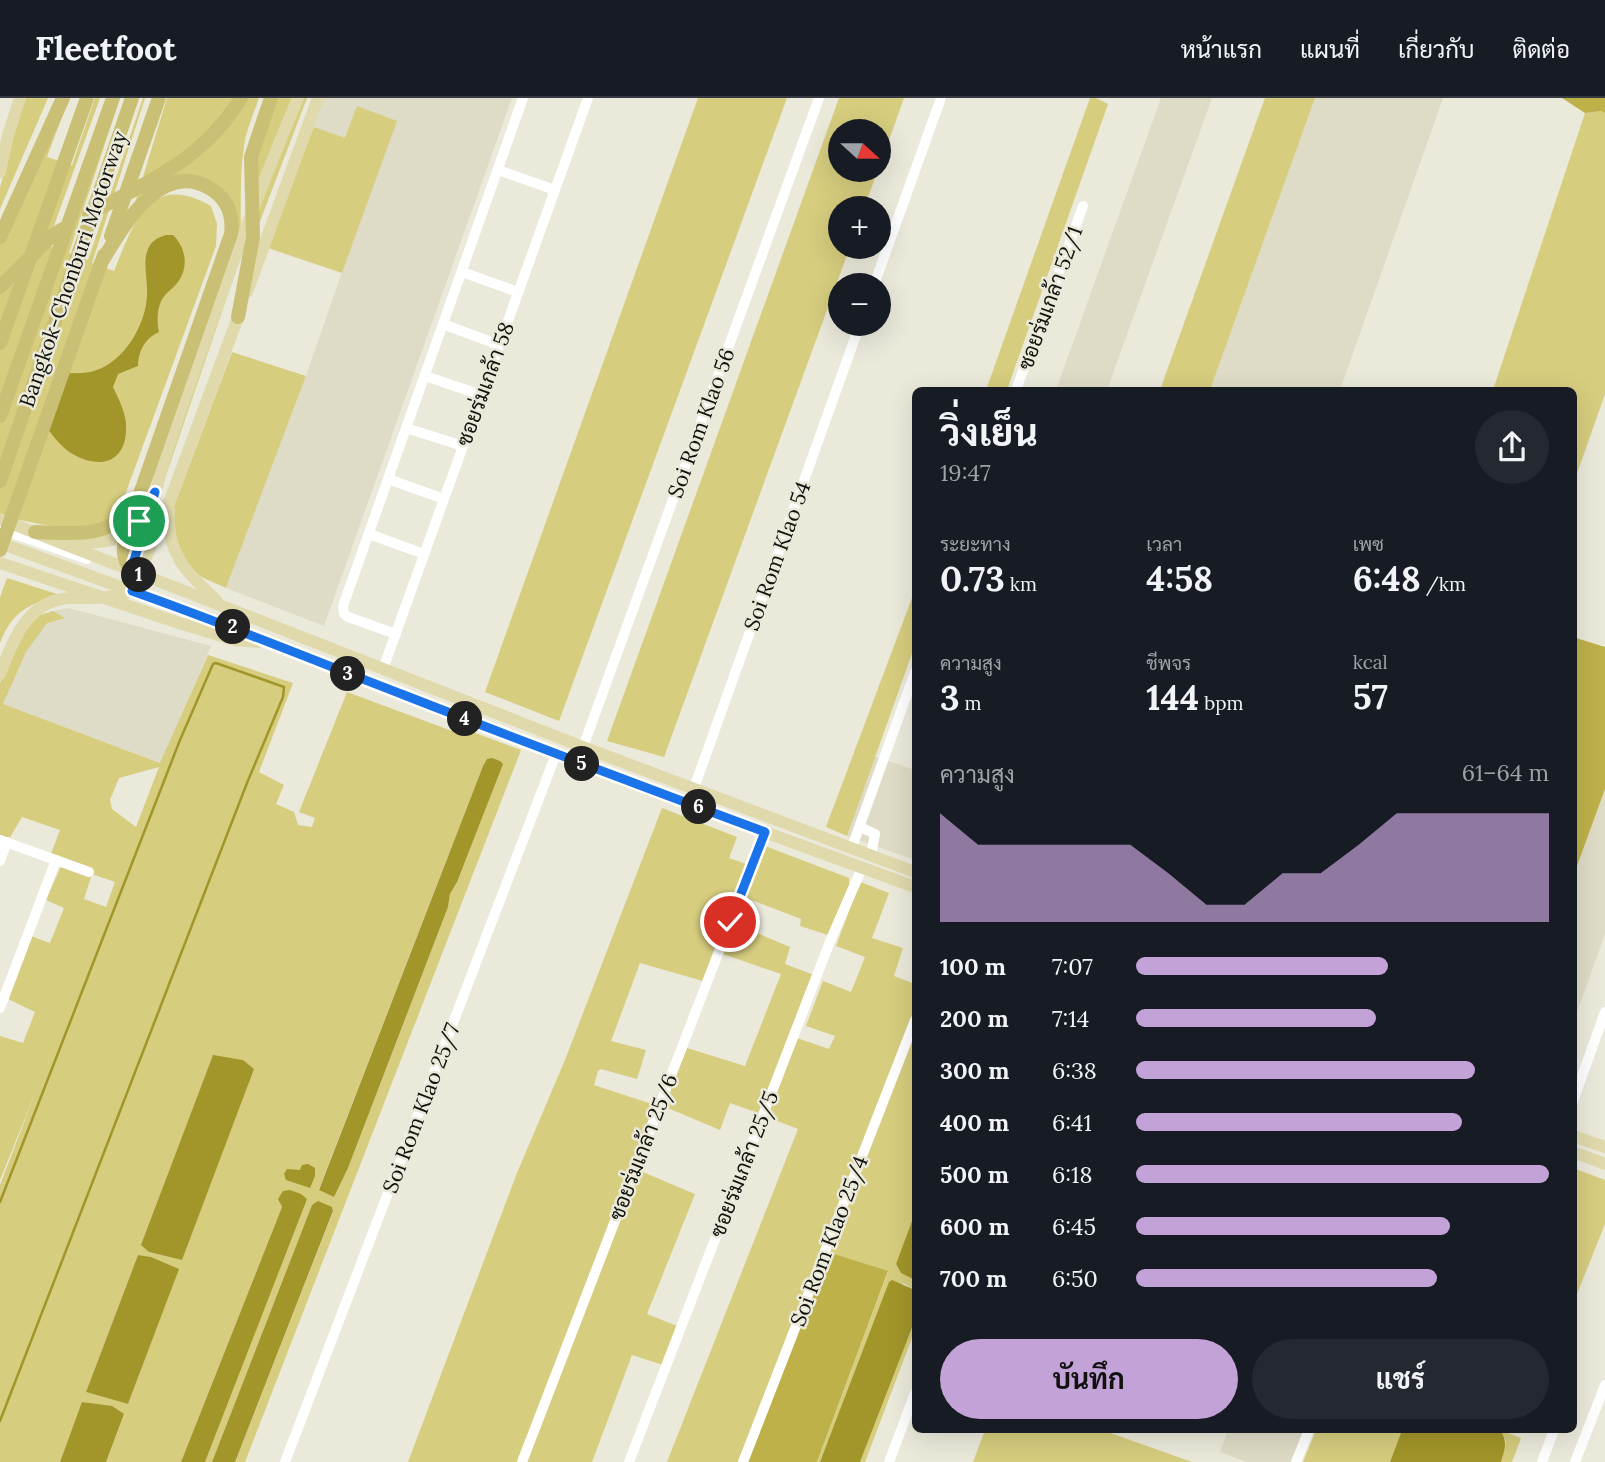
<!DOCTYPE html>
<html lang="th">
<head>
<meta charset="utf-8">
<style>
	:root { --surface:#171b24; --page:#242831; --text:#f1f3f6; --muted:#9ea1a6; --line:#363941; --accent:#c3a2d7 }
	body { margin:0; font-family:Lora,Sarabun,serif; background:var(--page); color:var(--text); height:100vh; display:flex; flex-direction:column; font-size:26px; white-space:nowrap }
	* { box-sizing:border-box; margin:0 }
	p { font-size:23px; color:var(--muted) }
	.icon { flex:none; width:38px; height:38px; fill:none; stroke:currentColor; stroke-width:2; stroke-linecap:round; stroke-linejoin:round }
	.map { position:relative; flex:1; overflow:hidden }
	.sheet { position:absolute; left:912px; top:289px; width:665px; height:1046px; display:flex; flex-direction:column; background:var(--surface); border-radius:10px; box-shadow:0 7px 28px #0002 }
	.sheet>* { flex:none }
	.needle { width:46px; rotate:111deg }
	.buttons { position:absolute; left:828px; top:21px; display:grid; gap:14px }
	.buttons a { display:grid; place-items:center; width:63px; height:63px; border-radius:50%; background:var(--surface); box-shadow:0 7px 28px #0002; font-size:35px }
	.pin { position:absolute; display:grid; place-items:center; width:60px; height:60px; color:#fff; margin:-30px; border:4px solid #fff; border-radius:50%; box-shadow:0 2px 7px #0007 }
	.km { position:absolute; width:35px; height:35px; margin:-18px; border-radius:50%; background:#222; color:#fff; font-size:19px; line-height:35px; text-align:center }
	.round { display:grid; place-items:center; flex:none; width:74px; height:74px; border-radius:37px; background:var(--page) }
	.summary { display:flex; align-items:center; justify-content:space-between; height:119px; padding:0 28px }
	h1 { font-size:38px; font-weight:700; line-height:52px }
	.metrics { display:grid; grid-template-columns:repeat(3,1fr); gap:10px; height:119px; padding:7px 28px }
	.metrics div { display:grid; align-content:center }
	.metrics b { font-size:35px; font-weight:700 }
	.metrics small { font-size:19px; font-weight:400 }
	.metrics p { font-size:19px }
	.chart { height:196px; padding:14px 28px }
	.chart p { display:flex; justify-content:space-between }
	.chart svg { width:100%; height:126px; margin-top:7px; fill:var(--accent); opacity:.7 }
	.action { display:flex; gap:14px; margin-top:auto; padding:14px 28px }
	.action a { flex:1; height:80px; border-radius:42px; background:var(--accent); color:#111; font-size:28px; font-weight:700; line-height:80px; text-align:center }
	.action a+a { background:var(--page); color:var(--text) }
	ul { padding:0 28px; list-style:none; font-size:23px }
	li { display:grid; grid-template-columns:112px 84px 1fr; align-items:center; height:52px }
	li i { height:18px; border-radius:9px; background:var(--accent) }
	header { display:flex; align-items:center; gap:42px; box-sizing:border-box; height:98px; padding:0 35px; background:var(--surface); border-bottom:2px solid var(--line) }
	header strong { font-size:33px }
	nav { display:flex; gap:38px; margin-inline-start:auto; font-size:24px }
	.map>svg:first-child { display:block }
</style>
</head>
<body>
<header>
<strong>Fleetfoot</strong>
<nav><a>หน้าแรก</a><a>แผนที่</a><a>เกี่ยวกับ</a><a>ติดต่อ</a></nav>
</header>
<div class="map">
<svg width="1605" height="1364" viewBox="0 0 1605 1364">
	<rect width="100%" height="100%" fill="#eae9da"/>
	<g fill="#dedcc6">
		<path d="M322 0H512L324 528 226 490 306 278 361 119 345 41 314 29Z"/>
		<path d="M1161 0H1212L1107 292H1056Z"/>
		<path d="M1315 0H1443L1340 292H1210Z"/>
		<path d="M69 510 211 548 161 665 2 606 26 554 49 514Z"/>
		<path d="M874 658 915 672V762L847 738Z"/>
		<path d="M1605 691V836L1573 925V779Z"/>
		<path d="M1228 1332H1305L1293 1364H1247L1220 1354Z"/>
	</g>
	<g fill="#d6cd7e" fill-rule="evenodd">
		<path d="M23 0H48L0 111V90Z"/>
		<path d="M69 0 47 59 72 67 95 0H100L47 147 65 154 120 0 69 155 88 162 143 0H145L92 165 114 173C134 125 149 73 211 108L217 126 216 148 122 405C114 415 106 426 93 430 78 435 17 422 0 417V132Z"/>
		<path d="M167 0H259C254 15 246 32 244 48 238 87 243 125 239 164L162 389 233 114 190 81 135 105Z"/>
		<path d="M275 0H307L259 126 256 57Z"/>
		<path d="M698 0H787L559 623 485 594Z"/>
		<path d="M839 0H904L879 70 878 33H840V72H878L864 110H840V149H850L664 659 607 643Z"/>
		<path d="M1090 0H1096L1108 6 1007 292H986Z"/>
		<path d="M1265 0H1315L1210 292H1160Z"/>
		<path d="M357 8 397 23 342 175 268 150 287 94 314 29 345 40Z"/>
		<path d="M1601 13 1605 15V296L1573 387V292H1493L1585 15Z"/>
		<path d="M232 254 306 278 226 490 195 476 177 447 173 411Z"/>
		<path d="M7 480 60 497C28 507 13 512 0 545V499Z"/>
		<path d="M915 492V547L847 738 826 729Z"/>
		<path d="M53 513 65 520 47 525 26 554 3 606 160 665 208 557 293 585 259 674 284 687 276 706 294 714 298 727 312 729 315 720 299 714 347 594 452 633 454 627 521 652 245 1364H235L333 1114 332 1109 312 1107 212 1364H205L306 1101H278L282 1109 181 1364H106L124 1316 83 1304 60 1364H0V1087L36 993 0 1082V938L23 945 35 914 8 901 31 838 50 845 64 810 46 802 62 766 49 761 60 732 22 719 5 748 0 746V585L16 544 37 518ZM487 661 457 784 450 796 448 809 348 1070 334 1099 319 1091 483 668ZM159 669 136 729 112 711 110 702 119 680ZM92 776 115 784 106 809 84 801ZM213 958 243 962 182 1162 149 1154 142 1147ZM138 1157 151 1159 178 1171 128 1306 86 1294Z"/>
		<path d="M662 710 737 739 729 760 746 766 703 883 640 865 611 943 646 952 637 981 601 971 598 973 594 987 655 1007 631 1069 695 1096 647 1216 677 1228 663 1267 632 1257 592 1364H408L517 1075 565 962Z"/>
		<path d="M765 748 849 780V787L828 837 800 828 801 821 746 800Z"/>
		<path d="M860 784 889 795 872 840 903 850 894 878 915 886V911L738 1364H667L798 1031 767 1019 797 940 829 951 835 938 806 928 823 883 851 894 865 859 836 848Z"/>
		<path d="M733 825 790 849 785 866 814 877 761 1016 730 1005 720 1032 663 1008 687 950 745 968 781 876 723 856Z"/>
		<path d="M915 931V1115L896 1167 915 1182V1192L903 1185 820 1364H817L888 1174 828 1154Z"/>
		<path d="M1573 1070 1605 1082V1126L1573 1206Z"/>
		<path d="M915 1222V1232L865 1364H860Z"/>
		<path d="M985 1332H1102L1192 1364H973Z"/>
		<path d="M1316 1332H1402L1390 1364H1303Z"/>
		<path d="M1500 1332 1521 1340 1512 1364H1501L1506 1343Z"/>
	</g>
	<g fill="#beb14a">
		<path d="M1562 0H1605V15L1601 13 1585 15Z"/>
		<path d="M1573 539 1605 549V691L1573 779Z"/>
		<path d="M828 1154 888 1173 817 1364H748Z"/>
	</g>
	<g fill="#a2952a">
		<path d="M166 137H173C186 150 189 169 178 184 172 192 163 196 160 206 157 214 157 226 159 234 145 240 138 253 138 268L118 276 113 289C118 300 125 313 126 326 128 364 101 373 71 355 60 348 53 337 44 327L62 275C72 275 85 276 94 273 124 264 146 227 147 197 148 184 143 166 147 154 150 144 156 140 166 137Z"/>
		<path d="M492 660 500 663 503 666 457 784 450 796 448 809 348 1070 334 1099 319 1092 483 668 487 661Z"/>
		<path d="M213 957 243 962 254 971 182 1162 149 1154 141 1147Z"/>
		<path d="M308 1066 315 1070V1078L310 1090 286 1082 284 1076 287 1071 300 1072 302 1067Z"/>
		<path d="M290 1092 301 1096 307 1101 205 1364H181L282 1109 278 1101 283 1093Z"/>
		<path d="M318 1103 332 1109 333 1113 235 1364H212L312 1107Z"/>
		<path d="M915 1115V1182L901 1175 896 1166Z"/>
		<path d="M138 1157 151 1159 179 1171 128 1306 86 1294Z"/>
		<path d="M892 1182 915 1192V1222L860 1364H820L889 1184Z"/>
		<path d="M82 1304 112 1308 124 1316 106 1364H60Z"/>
		<path d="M1402 1332H1500C1508 1343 1505 1351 1501 1364H1390Z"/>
	</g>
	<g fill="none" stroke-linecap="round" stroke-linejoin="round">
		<path stroke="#a2952a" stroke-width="2.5" d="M0 1104 180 642 213 566 216 565 284 589 283 599 247 685 0 1323"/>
		<g stroke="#fff" stroke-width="10">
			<path d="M498 72 555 92"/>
			<path d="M462 174 518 194"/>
			<path d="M874 187 941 0"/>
			<path d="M443 226 499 247"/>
			<path d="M425 278 481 297"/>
			<path d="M1016 292 1083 108"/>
			<path d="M406 330 463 348"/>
			<path d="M388 381 444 401"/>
			<path d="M0 431 87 461"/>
			<path d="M369 436 424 456"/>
			<path d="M396 536 348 519 344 516 343 508 523 0"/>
			<path d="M383 571 588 0"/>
			<path d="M583 649 819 0"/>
			<path d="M694 690 860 226"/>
			<path d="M860 729 875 736 871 757"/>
			<path d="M0 742 89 774"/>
			<path d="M852 749 915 574"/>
			<path d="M0 763 7 744"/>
			<path d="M0 910 56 762"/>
			<path d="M1573 1003 1605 914"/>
			<path d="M285 1364 556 656"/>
			<path d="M522 1364 765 734"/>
			<path d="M629 1364 831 841 862 770"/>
			<path d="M743 1364 915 922"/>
			<path d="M889 1364 915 1295"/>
			<path d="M1296 1364 1309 1332"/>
			<path d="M1542 1364 1554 1332"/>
			<path d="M1575 1364 1605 1287"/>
		</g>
		<g stroke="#dfd9ac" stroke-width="12">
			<path d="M0 74 8 37 20 0"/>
			<path d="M247 194 318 0"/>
			<path d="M169 413C166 457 188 475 217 503"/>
			<path d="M0 421 583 649 915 774"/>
			<path d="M70 443C91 445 116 447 132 430"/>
			<path d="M0 445 279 547 332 570 641 689 915 789"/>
			<path d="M0 465 179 525 235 542 258 544"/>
			<path d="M128 480C147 441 154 395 167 353 207 235 249 115 298 0"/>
			<path d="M0 576C14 541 28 500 73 500 95 500 111 501 132 493L170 402 241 211"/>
			<path d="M1573 1038 1605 1049"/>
			<path d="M1573 1054 1605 1066"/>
		</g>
		<g stroke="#cac075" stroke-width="14">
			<path d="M89 116C149 83 203 62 241 0"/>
			<path d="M111 138 159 0"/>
			<path d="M0 139 63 0"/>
			<path d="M101 165C122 130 163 56 214 93 229 104 233 120 231 136L126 436C123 451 122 460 131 473"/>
			<path d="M0 189 53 137 68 128"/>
			<path d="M238 219 253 139 251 59 271 0"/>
			<path d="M0 245 87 0"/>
			<path d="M0 318 113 0"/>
			<path d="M0 383 132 0"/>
			<path d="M35 434C71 435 109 442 133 408"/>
			<path d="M0 452 104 157"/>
		</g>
	</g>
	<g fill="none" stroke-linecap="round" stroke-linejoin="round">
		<defs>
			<path id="route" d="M139 423 155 394 131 472 139 476 132 493C223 525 313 562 404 597 524 644 644 689 765 734L730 824"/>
		</defs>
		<use href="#route" stroke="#fff" stroke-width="14"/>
		<use href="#route" stroke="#1a73e8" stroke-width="9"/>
	</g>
	<g text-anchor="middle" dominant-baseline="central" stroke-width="5" stroke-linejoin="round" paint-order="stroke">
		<g font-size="21" fill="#12120d" stroke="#eae9da">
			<text transform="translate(73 171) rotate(-71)">Bangkok-Chonburi Motorway</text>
			<text transform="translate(1050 200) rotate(-70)">ซอยร่มเกล้า 52/1</text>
			<text transform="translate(485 286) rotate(-70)">ซอยร่มเกล้า 58</text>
			<text transform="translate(701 325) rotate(-70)">Soi Rom Klao 56</text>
			<text transform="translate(777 458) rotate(-70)">Soi Rom Klao 54</text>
			<text transform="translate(421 1010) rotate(-69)">Soi Rom Klao 25/7</text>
			<text transform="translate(643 1049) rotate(-69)">ซอยร่มเกล้า 25/6</text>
			<text transform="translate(744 1066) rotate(-69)">ซอยร่มเกล้า 25/5</text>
			<text transform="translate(829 1143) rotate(-69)">Soi Rom Klao 25/4</text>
		</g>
	</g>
</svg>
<div class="buttons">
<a><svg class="needle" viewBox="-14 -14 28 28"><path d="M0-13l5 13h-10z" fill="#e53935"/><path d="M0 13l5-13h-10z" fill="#9ea1a6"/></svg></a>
<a>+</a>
<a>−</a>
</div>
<div class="pin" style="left:139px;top:423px;background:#1e9e55"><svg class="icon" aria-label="arrive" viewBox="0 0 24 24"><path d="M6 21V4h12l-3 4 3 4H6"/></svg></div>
<div class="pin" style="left:730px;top:824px;background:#d93025"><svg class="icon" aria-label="check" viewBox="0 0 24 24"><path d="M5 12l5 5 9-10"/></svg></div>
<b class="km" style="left:139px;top:477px">1</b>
<b class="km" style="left:233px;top:529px">2</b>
<b class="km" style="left:348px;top:576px">3</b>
<b class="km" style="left:465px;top:621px">4</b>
<b class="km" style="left:582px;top:666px">5</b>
<b class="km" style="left:699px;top:709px">6</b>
<section class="sheet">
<div class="summary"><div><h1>วิ่งเย็น</h1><p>19:47</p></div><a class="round"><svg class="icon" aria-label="share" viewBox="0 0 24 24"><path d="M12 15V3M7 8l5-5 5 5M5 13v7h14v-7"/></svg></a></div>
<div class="metrics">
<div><p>ระยะทาง</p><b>0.73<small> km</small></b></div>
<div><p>เวลา</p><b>4:58</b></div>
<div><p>เพซ</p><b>6:48<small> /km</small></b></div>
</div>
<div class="metrics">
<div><p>ความสูง</p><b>3<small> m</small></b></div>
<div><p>ชีพจร</p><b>144<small> bpm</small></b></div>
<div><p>kcal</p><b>57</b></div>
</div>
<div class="chart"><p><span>ความสูง</span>61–64 m</p>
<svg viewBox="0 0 160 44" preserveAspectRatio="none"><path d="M0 44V6L10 17L20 17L30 17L40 17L50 17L60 27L70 38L80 38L90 27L100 27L110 17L120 6L130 6L140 6L150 6L160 6V44z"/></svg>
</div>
<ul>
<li><b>100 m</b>7:07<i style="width:61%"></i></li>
<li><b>200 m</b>7:14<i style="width:58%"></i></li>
<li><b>300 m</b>6:38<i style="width:82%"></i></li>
<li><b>400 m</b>6:41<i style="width:79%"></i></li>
<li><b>500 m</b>6:18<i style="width:100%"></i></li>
<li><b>600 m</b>6:45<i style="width:76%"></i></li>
<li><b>700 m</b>6:50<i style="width:73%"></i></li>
</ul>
<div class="action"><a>บันทึก</a><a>แชร์</a></div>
</section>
</div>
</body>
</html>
